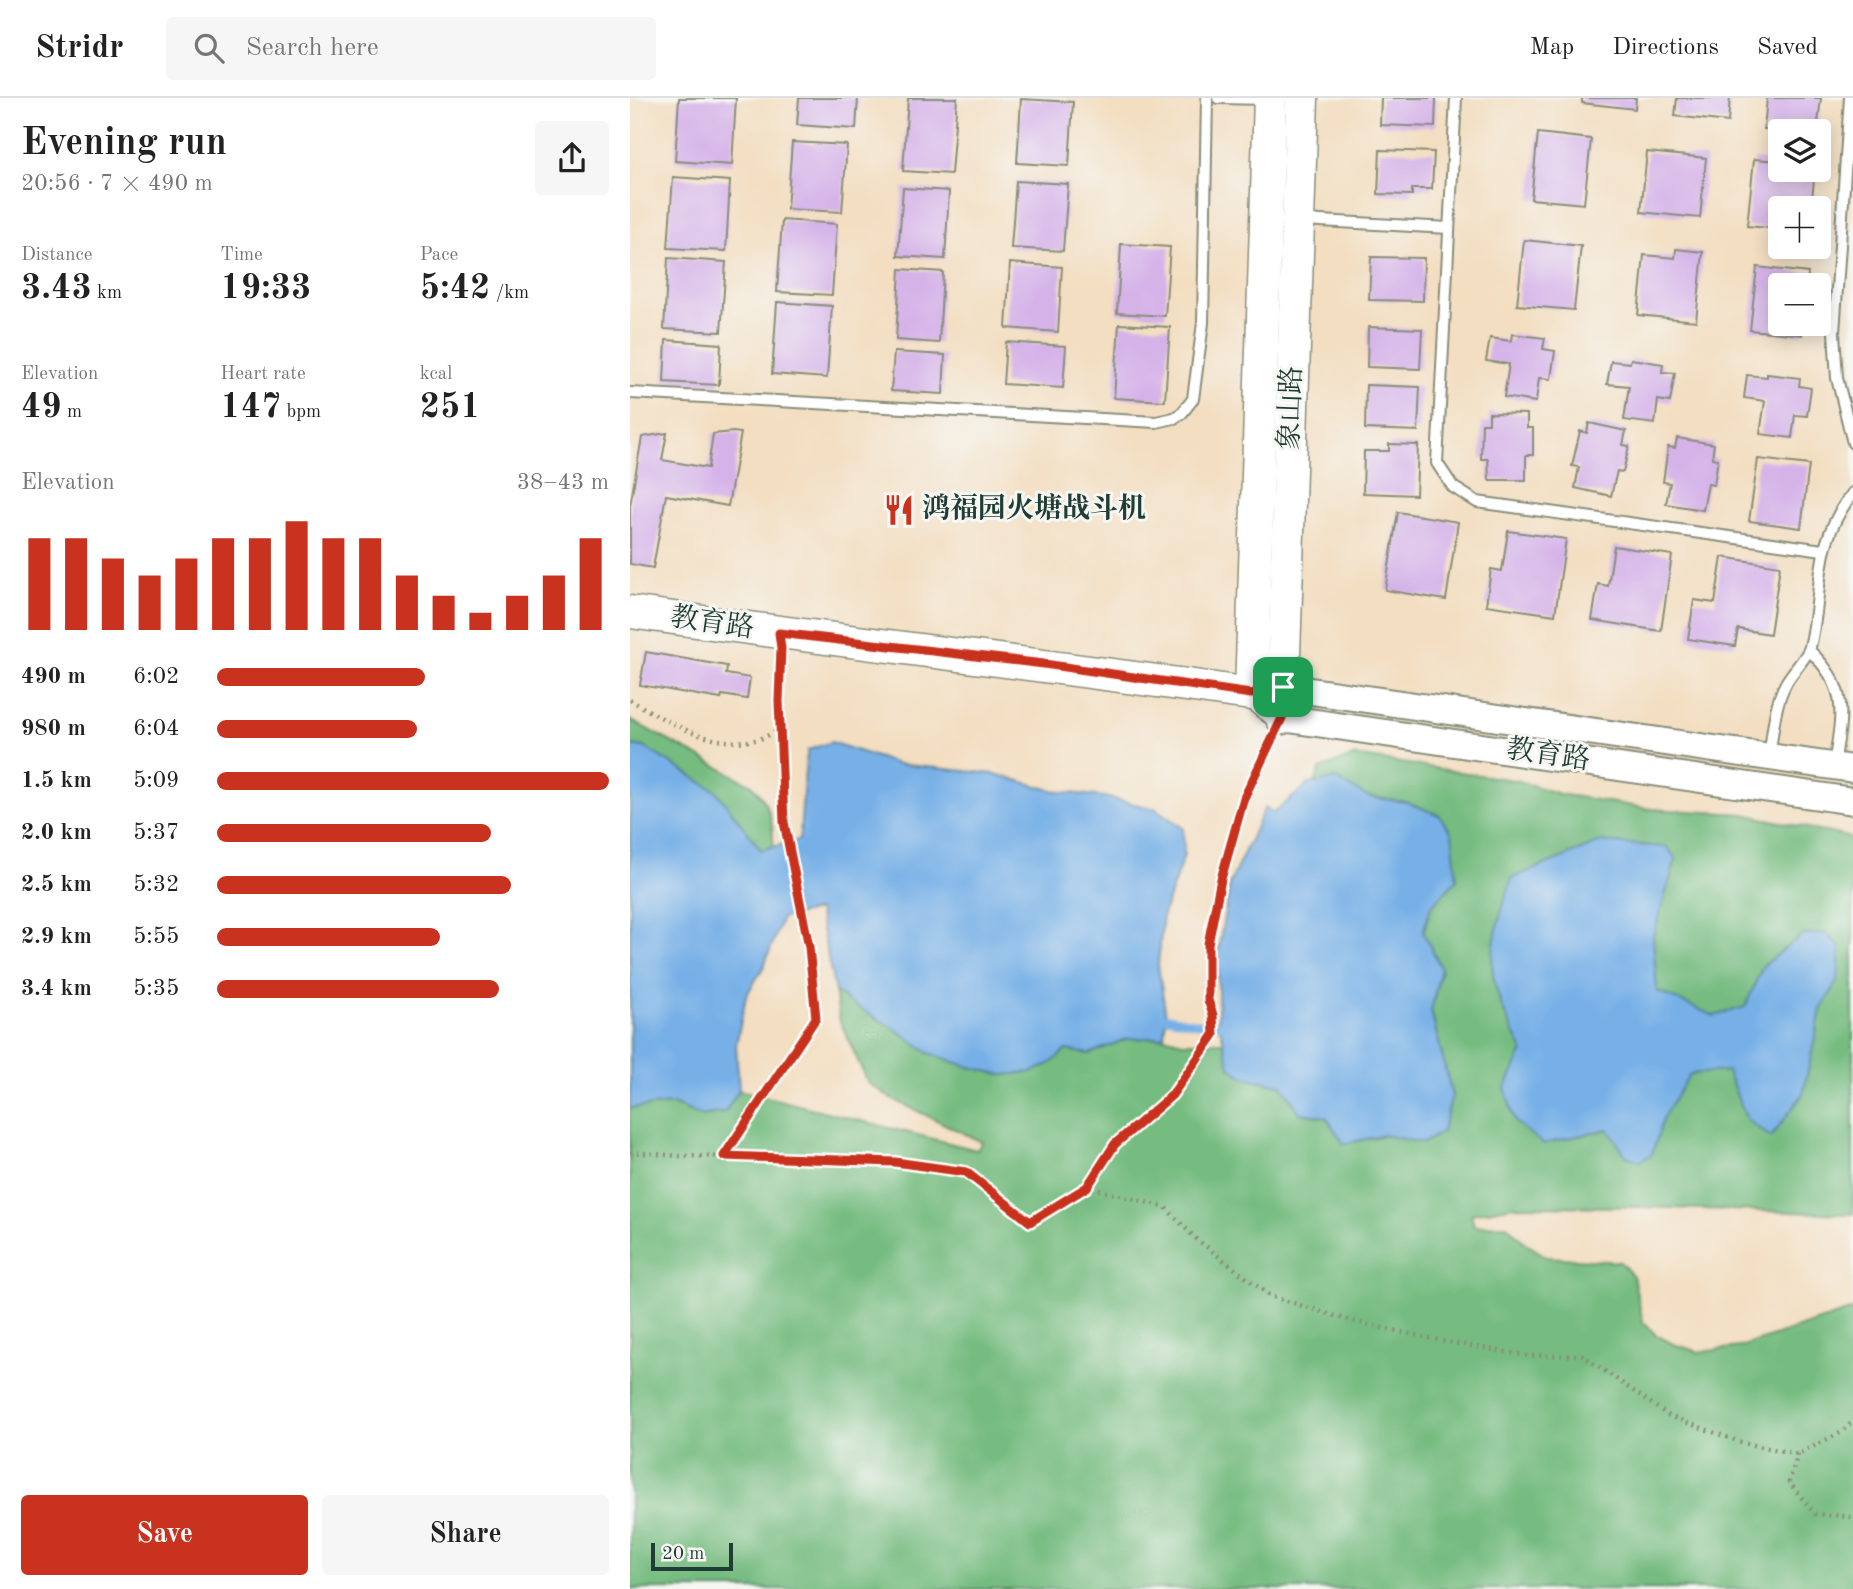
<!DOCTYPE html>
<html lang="en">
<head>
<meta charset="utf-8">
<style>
	:root { --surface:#fff; --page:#f6f6f6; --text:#222; --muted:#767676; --line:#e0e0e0; --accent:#c8321e }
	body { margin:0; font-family:"Old Standard TT","Noto Serif SC",serif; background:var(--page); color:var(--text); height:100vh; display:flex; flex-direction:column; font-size:26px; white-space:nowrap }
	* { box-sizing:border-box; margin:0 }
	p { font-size:23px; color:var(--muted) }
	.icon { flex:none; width:38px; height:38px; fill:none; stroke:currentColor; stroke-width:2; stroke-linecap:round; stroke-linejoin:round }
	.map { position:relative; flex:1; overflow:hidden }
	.drawer { display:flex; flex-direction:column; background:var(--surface); width:630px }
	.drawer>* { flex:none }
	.fabs { position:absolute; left:1138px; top:21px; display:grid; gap:14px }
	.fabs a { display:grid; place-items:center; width:63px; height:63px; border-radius:7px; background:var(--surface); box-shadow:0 4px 18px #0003; font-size:35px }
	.scale { position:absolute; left:21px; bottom:18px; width:82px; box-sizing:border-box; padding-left:7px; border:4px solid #1f3d34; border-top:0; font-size:19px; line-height:24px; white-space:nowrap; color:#1f3d34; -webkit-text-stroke:5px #f6f6f2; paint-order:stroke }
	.pin { position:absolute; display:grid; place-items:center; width:60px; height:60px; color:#fff; margin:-30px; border-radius:14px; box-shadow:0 4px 10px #0006 }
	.round { display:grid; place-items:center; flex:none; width:74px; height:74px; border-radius:7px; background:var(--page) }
	.overview { display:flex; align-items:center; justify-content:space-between; height:119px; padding:0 21px }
	h1 { font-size:38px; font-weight:600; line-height:52px }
	.stats { display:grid; grid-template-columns:repeat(3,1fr); gap:10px; height:119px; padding:7px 21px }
	.stats div { display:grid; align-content:center }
	.stats b { font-size:35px; font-weight:600 }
	.stats small { font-size:19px; font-weight:400 }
	.stats p { font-size:19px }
	.chart { height:196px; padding:14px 21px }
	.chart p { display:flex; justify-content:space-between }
	.chart svg { width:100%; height:126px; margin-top:7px; stroke:var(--accent); stroke-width:6 }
	.button { display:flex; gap:14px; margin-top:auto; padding:14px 21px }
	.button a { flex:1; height:80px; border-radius:7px; background:var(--accent); color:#fff; font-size:28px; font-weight:600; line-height:80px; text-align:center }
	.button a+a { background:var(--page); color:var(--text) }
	ul { padding:0 21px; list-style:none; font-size:23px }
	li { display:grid; grid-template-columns:112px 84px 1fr; align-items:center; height:52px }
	li i { height:18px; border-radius:9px; background:var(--accent) }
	header { display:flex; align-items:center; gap:42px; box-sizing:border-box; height:98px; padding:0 35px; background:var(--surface); border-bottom:2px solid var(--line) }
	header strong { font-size:33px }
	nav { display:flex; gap:38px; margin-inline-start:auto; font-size:24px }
	.search { width:490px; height:63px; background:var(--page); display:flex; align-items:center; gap:18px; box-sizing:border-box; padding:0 24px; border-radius:7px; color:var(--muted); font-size:26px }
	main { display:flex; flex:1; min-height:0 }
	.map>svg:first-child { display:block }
</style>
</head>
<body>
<header>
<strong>Stridr</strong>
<div class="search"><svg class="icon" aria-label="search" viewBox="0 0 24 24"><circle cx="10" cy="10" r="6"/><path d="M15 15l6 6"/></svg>Search here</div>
<nav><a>Map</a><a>Directions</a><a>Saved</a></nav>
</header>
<main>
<section class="drawer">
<div class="overview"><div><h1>Evening run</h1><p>20:56 · 7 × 490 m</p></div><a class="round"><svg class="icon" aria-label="share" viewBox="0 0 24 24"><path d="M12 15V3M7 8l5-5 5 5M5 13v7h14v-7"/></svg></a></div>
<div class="stats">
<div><p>Distance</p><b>3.43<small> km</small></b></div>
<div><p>Time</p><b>19:33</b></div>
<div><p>Pace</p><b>5:42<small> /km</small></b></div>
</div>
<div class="stats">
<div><p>Elevation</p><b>49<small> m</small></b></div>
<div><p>Heart rate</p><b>147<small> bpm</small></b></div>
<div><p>kcal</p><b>251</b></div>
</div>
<div class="chart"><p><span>Elevation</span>38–43 m</p>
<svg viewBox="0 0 160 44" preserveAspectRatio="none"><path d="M5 44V12M15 44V12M25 44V19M35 44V25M45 44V19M55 44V12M65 44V12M75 44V6M85 44V12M95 44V12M105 44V25M115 44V32M125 44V38M135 44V32M145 44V25M155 44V12"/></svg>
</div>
<ul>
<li><b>490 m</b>6:02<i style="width:53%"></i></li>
<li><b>980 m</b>6:04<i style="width:51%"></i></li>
<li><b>1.5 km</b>5:09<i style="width:100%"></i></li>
<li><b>2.0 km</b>5:37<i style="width:70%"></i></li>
<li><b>2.5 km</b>5:32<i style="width:75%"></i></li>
<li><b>2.9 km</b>5:55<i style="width:57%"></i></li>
<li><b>3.4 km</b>5:35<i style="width:72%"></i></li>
</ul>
<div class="button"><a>Save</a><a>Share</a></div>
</section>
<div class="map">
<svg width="1223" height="1491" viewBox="0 0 1223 1491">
	<rect width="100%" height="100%" fill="#f6f6f2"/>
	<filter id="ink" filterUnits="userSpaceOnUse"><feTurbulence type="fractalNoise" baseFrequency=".0143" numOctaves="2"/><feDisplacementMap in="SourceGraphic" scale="14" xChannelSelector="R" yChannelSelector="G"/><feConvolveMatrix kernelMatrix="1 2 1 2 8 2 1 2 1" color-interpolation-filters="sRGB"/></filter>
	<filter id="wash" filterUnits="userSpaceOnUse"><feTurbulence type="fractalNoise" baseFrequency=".00686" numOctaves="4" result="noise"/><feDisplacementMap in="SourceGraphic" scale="28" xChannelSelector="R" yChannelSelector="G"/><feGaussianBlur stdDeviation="1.57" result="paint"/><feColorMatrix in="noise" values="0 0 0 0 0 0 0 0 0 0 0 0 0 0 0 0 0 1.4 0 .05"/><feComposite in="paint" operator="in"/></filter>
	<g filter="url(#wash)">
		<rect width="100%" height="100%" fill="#f3dec1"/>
		<g fill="#76bc80" stroke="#4a7c5a" stroke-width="2">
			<path d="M0 622 122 687C139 705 144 724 143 749L131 752 86 693 14 649 0 647Z"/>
			<path d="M725 658 889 683 929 696 1021 711 1114 716 1223 740V1116L1011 1109 884 1108 841 1116 844 1128 877 1127 894 1144 917 1159 990 1164 1003 1178 1013 1224 1026 1237 1043 1246 1070 1254 1110 1249 1223 1212V1491H0V1010L43 1006 71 1018 95 1014 109 992 347 1052 352 1044 262 1001 238 985 209 921 205 893 217 903 265 931 299 955 336 968 373 977 421 965 436 952 459 956 496 941 534 939 553 944H594L600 969 614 979 652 987 670 1015 696 1019 714 1046 753 1037 793 1045 822 998 801 913 811 870 793 835 801 808 827 782 809 717 776 704 738 699 706 681 685 685 690 671Z"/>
		</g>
		<g fill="#77b0e7" stroke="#4b768e" stroke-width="2">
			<path d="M201 644 267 666 365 676 425 693 474 699 526 711 553 730 554 757 533 816 528 867 536 918 534 939 496 941 459 956 436 952 421 965 403 974 373 977 336 968 299 955 265 931 217 903 205 893 188 812 152 820 134 868 116 898 106 947 109 992 95 1014 71 1018 43 1006 0 1010V647L14 649 86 693 131 752 169 742C173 712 172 682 178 652Z"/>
			<path d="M706 681 738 699 776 704 809 717 822 735 827 782 801 808 793 834 811 870 801 913 822 998 812 1034 793 1045 753 1037 714 1046 696 1019 670 1015 652 987 614 979 600 969 588 922V854L600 785 635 709 643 715 679 686Z"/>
			<path d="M970 744 1037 749 1046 761 1023 838 1027 893 1084 918 1115 909 1133 868 1172 837 1195 835 1210 849 1208 882 1191 912 1173 996 1141 1039 1117 1022 1097 973 1060 976 1034 1018 1022 1056 1010 1063 996 1058 978 1031 913 1046 885 1024 875 990 893 953C881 928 867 904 863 876 859 848 873 807 882 780Z"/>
		</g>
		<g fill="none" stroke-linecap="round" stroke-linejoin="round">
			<path stroke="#77b0e7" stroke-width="8" d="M530 918 571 926 598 927"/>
		</g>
		<g id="blocks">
			<g fill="#d5b3e9">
				<path d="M49 0H106L102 67 45 63Z"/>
				<path d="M169 0H228L226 31 167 27Z"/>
				<path d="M278 0H327L321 76 273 73Z"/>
				<path d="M751 0H806L805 29 750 27Z"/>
				<path d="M952 0H1006L1005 11 952 5Z"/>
				<path d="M1047 0H1100L1098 24 1045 18Z"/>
				<path d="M1137 0H1191L1187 33 1134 31Z"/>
				<path d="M391 1 443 4 439 68 387 65Z"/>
				<path d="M908 35 961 41 954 106 901 101Z"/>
				<path d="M162 44 217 47 212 114 157 111Z"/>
				<path d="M750 52 804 54 802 91H782V97L748 96Z"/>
				<path d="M1017 54 1076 60 1070 120 1011 114Z"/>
				<path d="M1124 61 1150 63V72H1185L1181 110H1150V131L1117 128Z"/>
				<path d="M43 79 100 83 96 153 38 150Z"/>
				<path d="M386 83 438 86 433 153 381 150Z"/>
				<path d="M273 90 319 93 315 161 268 158Z"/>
				<path d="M152 122 207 126 202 197 147 194Z"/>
				<path d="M894 142 951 148 944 212 887 207Z"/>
				<path d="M491 146 540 149 535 218 487 215Z"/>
				<path d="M1046 151 1073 154 1066 223 1008 217 1014 157 1045 160Z"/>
				<path d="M741 159 794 160 793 203 739 202Z"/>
				<path d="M38 160 96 164 91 234 34 231Z"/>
				<path d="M380 165 432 169 428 234 376 230Z"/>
				<path d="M1127 169 1178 175 1177 187H1150V226H1173L1172 237 1120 232Z"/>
				<path d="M270 171 313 174 309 245 266 242Z"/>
				<path d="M147 204 202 208 197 280 142 276Z"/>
				<path d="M489 226 540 229 535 303 484 300Z"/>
				<path d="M738 229 792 231 790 271 737 269Z"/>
				<path d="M882 236 915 240 913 251 925 253 921 281 909 280 906 304 874 299 879 266 856 263 860 240 881 243Z"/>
				<path d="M36 242 91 246 89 287 34 284Z"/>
				<path d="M376 244 436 248 433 290 373 286Z"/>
				<path d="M264 254 315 257 313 296 261 293Z"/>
				<path d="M1001 261 1033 266 1032 274 1045 275 1040 304 1028 302 1025 326 994 322 999 288 977 286 981 263 1000 265Z"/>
				<path d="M1137 276 1170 280 1169 288 1181 290 1177 318 1165 317 1162 340 1130 336 1135 303 1114 300 1117 277 1137 279Z"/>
				<path d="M736 287 790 289 788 333 735 331Z"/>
				<path d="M859 315 897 316V330H903V357H896V382H859L858 361H851L852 325H859Z"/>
				<path d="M959 325 996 333 993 347 999 348 993 374 987 373 981 398 945 390 949 369 942 368 950 333 957 335Z"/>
				<path d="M103 334 111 335 98 408 36 397 23 470 0 466V408L12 339 37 335 32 362 78 370 83 336Z"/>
				<path d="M1047 340 1084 346 1082 360 1088 361 1084 387 1078 386 1073 412 1036 406 1040 385 1033 384 1038 349 1045 350Z"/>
				<path d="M759 346 788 347 786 397 733 395 734 353H759Z"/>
				<path d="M1128 361 1179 367 1171 430 1119 423Z"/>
				<path d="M768 414 828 424 816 502 755 492Z"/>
				<path d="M878 433 936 441 925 517 856 507 861 471 872 473Z"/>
				<path d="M984 448 1042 457 1031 533 962 522 968 486 978 488Z"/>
				<path d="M1092 459 1150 468 1140 536 1108 531 1105 548 1058 541 1064 502 1085 505Z"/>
				<path d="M16 554 97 568 96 576 120 580 117 601 92 597 91 601 10 587Z"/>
			</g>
		</g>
	</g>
	<g filter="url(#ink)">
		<use href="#blocks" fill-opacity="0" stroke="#898e7a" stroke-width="2"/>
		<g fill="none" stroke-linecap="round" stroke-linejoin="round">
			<defs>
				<g id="service">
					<path d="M588 0 637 1"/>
					<path d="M826 0 807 365 823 389 847 404 1193 452"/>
					<path d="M1220 0 1204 235 1207 280 1223 345"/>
					<path d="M672 122 819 130"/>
					<path d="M0 295 526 324 544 320 552 315 563 301 573 225 577 0"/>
					<path d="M1180 553C1221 592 1211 618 1204 668"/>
					<path d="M1139 659C1143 634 1144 607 1156 585 1161 575 1178 558 1180 549 1194 491 1182 446 1223 395"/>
				</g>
				<g id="tertiary">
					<path d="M633 593 653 589 1223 671"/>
					<path d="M621 596 652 620 1223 703"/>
				</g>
				<g id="secondary">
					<path d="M0 514C207 543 414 566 621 596L640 0"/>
					<path d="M652 620 672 0"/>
				</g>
			</defs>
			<use href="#service" stroke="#898e7a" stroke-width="14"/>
			<use href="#tertiary" stroke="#898e7a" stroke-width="30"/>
			<use href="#secondary" stroke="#898e7a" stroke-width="35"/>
			<g stroke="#898e7a" stroke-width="4.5" stroke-dasharray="2 5" stroke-linecap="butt">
				<path d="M0 602C38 623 79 651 125 642 133 641 142 635 150 631"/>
				<path d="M0 1054 49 1058 143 1059 265 1064 336 1074 400 1124 457 1089 535 1109 565 1140 640 1198 722 1223 812 1243 898 1258 952 1257 1039 1318 1113 1345 1168 1356 1212 1334 1223 1323"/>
				<path d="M94 1058 186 920 179 849 154 724 149 603 151 564"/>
				<path d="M457 1089 485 1046 542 997 584 937 583 917 578 902V846L591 781 614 700 641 647"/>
				<path d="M1168 1356 1159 1384 1185 1416 1223 1419"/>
			</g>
			<use href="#service" stroke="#fff" stroke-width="10"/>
			<use href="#tertiary" stroke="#fff" stroke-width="26"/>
			<use href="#secondary" stroke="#fff" stroke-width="32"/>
		</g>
	</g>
	<g fill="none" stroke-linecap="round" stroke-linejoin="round" filter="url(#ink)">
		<defs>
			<path id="route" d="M149 535 414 566 621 596 653 589 652 620 614 700 591 781 578 846V902L583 917 584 937 542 997 485 1046 457 1089 400 1124 336 1074 265 1064 94 1058 186 920 179 849 154 724 149 603 151 550Z"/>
		</defs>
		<use href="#route" stroke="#fff" stroke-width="14"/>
		<use href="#route" stroke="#c8321e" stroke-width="9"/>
	</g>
	<defs>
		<symbol id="restaurant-bare" viewBox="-9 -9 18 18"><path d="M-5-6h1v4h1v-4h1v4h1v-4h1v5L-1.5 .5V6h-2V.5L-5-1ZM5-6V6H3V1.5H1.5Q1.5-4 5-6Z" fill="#c8321e" stroke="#f6f6f2" stroke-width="2.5" paint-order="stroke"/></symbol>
	</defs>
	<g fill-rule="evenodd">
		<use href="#restaurant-bare" x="247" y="390" width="44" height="44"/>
	</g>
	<g text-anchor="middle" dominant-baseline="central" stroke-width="6" stroke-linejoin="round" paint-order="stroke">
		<g font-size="28" fill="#1f3d34" stroke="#f6f6f2">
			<text transform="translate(662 310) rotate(-88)">象山路</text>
			<text transform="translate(82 526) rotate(8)">教育路</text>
			<text transform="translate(918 658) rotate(8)">教育路</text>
		</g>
		<g font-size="28" font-weight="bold" fill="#1f3d34" stroke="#f6f6f2" text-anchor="start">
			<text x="292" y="412">鸿福园火塘战斗机</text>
		</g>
	</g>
</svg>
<div class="fabs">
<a><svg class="icon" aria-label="layers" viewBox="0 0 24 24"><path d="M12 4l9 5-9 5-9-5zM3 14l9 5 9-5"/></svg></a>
<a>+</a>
<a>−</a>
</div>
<div class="scale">20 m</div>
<div class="pin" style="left:653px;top:589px;background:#1e9e55"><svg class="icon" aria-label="arrive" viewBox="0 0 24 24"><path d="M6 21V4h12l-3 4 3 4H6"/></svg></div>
</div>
</main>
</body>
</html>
